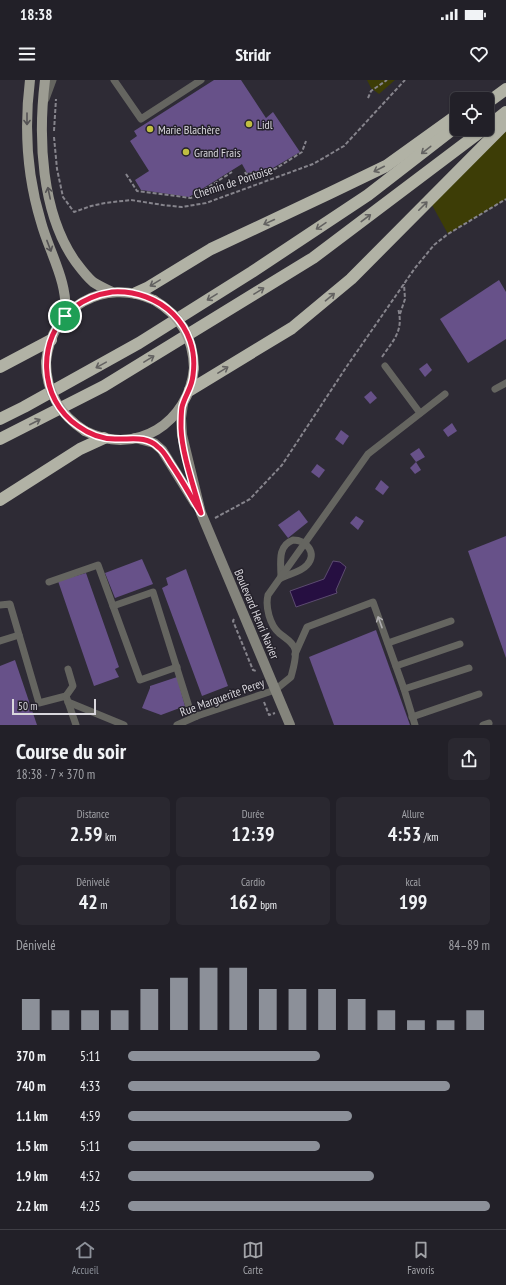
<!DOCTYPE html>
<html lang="fr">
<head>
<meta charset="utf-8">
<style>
	:root { --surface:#222028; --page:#2a2830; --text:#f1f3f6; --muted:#a2a3a8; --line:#3f3e45; --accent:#8c9099 }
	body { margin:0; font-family:"PT Sans Narrow",sans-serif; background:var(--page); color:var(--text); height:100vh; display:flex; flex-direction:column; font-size:15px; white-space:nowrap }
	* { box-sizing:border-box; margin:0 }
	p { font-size:13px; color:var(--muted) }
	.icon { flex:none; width:22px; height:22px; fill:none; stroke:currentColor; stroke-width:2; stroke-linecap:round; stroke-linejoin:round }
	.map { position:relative; height:645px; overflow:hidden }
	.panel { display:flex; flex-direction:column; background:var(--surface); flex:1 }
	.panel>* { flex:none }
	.controls { position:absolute; left:450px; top:12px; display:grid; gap:8px }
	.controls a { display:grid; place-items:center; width:44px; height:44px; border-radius:6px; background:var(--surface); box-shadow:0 1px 3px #0004,0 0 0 1px var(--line); font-size:20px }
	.scale { position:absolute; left:12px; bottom:10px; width:84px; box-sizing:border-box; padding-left:4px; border:2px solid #d9d7dd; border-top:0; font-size:11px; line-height:14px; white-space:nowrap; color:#d9d7dd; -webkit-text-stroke:3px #24212a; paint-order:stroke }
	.pin { position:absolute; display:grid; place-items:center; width:34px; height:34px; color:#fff; margin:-17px; border:2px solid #fff; border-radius:50%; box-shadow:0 1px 4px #0007 }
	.round { display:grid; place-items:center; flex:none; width:42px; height:42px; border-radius:6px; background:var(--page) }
	.headline { display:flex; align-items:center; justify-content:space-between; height:68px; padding:0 16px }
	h1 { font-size:22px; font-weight:700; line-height:30px }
	.figures { display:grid; grid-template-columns:repeat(3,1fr); gap:6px; height:68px; padding:4px 16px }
	.figures div { display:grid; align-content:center; border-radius:6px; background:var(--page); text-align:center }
	.figures b { font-size:20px; font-weight:700 }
	.figures small { font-size:11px; font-weight:400 }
	.figures p { font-size:11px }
	.chart { height:112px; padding:8px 16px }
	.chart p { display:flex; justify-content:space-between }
	.chart svg { width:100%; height:72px; margin-top:4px; stroke:var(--accent); stroke-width:6 }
	ul { padding:0 16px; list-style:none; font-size:13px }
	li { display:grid; grid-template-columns:64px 48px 1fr; align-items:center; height:30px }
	li i { height:10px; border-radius:5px; background:var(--accent) }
	.status { display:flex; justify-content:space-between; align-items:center; height:28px; padding:0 20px; background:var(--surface); direction:ltr }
	.status svg { height:11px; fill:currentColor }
	header { display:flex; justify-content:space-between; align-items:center; height:52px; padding:0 16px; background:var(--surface); font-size:18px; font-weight:700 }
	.dock { display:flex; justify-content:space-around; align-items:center; height:56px; border-top:1px solid var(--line); background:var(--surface); font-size:11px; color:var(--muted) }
	.dock a { display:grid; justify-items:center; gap:2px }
	.dock .current { color:var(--accent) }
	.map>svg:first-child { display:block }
</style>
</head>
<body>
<div class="status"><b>18:38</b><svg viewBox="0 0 49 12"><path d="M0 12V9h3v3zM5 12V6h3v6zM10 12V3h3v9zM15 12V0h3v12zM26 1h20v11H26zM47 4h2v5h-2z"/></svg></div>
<header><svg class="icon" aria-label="menu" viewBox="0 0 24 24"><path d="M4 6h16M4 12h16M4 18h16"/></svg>Stridr<svg class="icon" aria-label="heart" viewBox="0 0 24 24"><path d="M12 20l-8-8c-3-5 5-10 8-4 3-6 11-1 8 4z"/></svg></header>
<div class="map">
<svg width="506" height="645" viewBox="0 0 506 645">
	<rect width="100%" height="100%" fill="#2e2b35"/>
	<g fill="#3d3d06">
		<path d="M367 0H395L379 14 371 8Z"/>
		<path d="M506 51V119L448 154 432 125Z"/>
	</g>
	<path fill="#260f41" stroke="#5c4b70" d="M333 481 340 482 346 487 336 510 337 513 296 527 290 511 324 499Z"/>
	<g fill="#675189">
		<path d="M214 0H241L266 38 273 32 300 72 273 88 247 93 242 84 189 117 141 110 135 100 149 91 130 61 137 56 134 51Z"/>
		<path d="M499 200 506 212V259L468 283 440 239Z"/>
		<path d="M427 283 432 290 425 297 419 289Z"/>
		<path d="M371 311 377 318 370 324 364 317Z"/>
		<path d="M452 343 457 351 448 357 443 350Z"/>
		<path d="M341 350 349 356 343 365 335 359Z"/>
		<path d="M419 368 425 377 416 382 410 374Z"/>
		<path d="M416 382 421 390 415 394 410 388Z"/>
		<path d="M317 384 325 390 319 398 311 392Z"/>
		<path d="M381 400 389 407 383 415 375 409Z"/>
		<path d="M299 430 308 442 288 458 278 445Z"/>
		<path d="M356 436 364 441 358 450 350 443Z"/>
		<path d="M506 456V578L468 471Z"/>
		<path d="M142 479 153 504 115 518 105 493Z"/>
		<path d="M186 489 228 606 202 616 162 508 168 505 166 498Z"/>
		<path d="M86 493 119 587 115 589 119 597 94 606 58 501Z"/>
		<path d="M376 550 410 645H334L309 577Z"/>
		<path d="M15 580 37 645H0V586Z"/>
		<path d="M177 597 185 626 161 635 142 628 150 608V606Z"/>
	</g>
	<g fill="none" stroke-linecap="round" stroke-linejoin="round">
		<g stroke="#86848c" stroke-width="2" stroke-dasharray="4 2" stroke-linecap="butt">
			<path d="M368 18 371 11 387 0"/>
			<path d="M54 51 56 19"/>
			<path d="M54 57 57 89 63 117 74 132 91 126 105 123 131 120 163 125 182 127 206 123 313 84 344 66 405 0"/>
			<path d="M245 92 246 94 275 89 302 72 306 61"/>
			<path d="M126 94 137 111 191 118 232 92"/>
			<path d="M400 234 405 219 404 204"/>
			<path d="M382 277C394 259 404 251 398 228"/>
			<path d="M215 438 250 419 282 385 347 286 415 188 434 165 448 154 506 119"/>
			<path d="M234 539 233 541 253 590 256 591"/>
			<path d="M264 622 269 635 275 633"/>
		</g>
		<g stroke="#656560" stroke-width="7">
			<path d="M114 0 141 39 201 0"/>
			<path d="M46 19 53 0"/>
			<path d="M385 286 420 333"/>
			<path d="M495 309 506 303"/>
			<path d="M293 460C306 460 318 473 307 485 301 492 289 494 281 498 281 483 277 466 293 460Z"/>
			<path d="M49 502 98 485 140 600 177 587"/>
			<path d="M0 525 10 524 39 623 66 616 76 645"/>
			<path d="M113 526 153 512 190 630 197 636"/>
			<path d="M0 561 19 555"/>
			<path d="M388 563 451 541"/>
			<path d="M295 574 307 547 373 522 404 609 415 645"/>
			<path d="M396 586 460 564"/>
			<path d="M404 609 469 588"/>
			<path d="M66 616 73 606 68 589"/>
			<path d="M68 622 124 645"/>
			<path d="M412 637 479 614"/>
			<path d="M177 645 197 636 275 610 291 597C293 589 297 577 295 569 293 562 285 558 279 553 270 545 265 527 268 515L368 374 445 314"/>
			<path d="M483 645 489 643"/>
		</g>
		<g stroke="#84847c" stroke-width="10">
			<path d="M183 324 181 338 182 355 201 433 290 645"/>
			<path d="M135 358 154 363 162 370 195 423"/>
		</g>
		<g stroke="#9c9c92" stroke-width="10">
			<path d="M30 0C24 48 27 96 41 142 49 172 69 203 65 236"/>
			<path d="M45 0C38 58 41 132 75 181 81 189 86 196 93 202 99 206 106 209 112 212"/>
			<path d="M46 282C51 227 104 197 154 220"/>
			<path d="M85 351C136 377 189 343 194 288"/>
		</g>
		<g stroke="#b1b2a5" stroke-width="12">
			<path d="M487 23 506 9"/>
			<path d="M487 47 506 32"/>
			<path d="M136 213 147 208 211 169 330 113 386 86 457 35"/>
			<path d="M0 287 51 260"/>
			<path d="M190 310 292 248 351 199 506 43"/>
			<path d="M0 339 24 327 139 263 252 192 368 115 457 46"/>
			<path d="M0 359 104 306 313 178 484 49"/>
			<path d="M0 420 80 369 104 358"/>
		</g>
		<g stroke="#9c9c92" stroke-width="10">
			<path d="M154 220C181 236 193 257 194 288"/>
			<path d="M46 282C46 311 60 335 85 351"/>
		</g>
	</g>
	<defs><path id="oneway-shaft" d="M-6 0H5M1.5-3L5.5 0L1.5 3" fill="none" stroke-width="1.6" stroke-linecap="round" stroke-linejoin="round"/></defs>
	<g stroke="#545254">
		<use href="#oneway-shaft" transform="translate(27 39) rotate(90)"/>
		<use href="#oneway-shaft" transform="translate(49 113) rotate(-102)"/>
		<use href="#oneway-shaft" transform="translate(49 166) rotate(69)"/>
	</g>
	<g stroke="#636261">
		<use href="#oneway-shaft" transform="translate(426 70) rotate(142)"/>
		<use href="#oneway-shaft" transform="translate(379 89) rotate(153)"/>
		<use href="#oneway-shaft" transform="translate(423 126) rotate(-45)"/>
		<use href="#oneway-shaft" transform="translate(366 138) rotate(-37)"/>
		<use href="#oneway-shaft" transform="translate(269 142) rotate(155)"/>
		<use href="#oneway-shaft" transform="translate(321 146) rotate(146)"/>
		<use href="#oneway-shaft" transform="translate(155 203) rotate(149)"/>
		<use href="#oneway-shaft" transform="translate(259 211) rotate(-32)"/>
		<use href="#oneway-shaft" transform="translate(212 217) rotate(148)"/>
		<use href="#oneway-shaft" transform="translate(330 217) rotate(-40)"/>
		<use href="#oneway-shaft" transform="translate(149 279) rotate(-31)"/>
		<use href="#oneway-shaft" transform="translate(101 285) rotate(151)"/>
		<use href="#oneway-shaft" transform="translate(223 290) rotate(-31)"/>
		<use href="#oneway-shaft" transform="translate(35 342) rotate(-27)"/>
	</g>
	<use stroke="#b0afb1" href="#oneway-shaft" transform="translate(380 542) rotate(-110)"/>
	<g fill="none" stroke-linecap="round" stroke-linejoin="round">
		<defs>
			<path id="route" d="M112 212C160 209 200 246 193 295 192 308 185 315 182 327 181 333 181 341 181 348 182 374 194 407 201 433 191 417 182 400 171 384 167 378 164 371 158 367 146 355 130 360 115 359 102 359 89 354 78 346 38 319 36 258 73 228 85 219 98 214 112 212Z"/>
		</defs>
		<use href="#route" stroke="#fff" stroke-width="8"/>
		<use href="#route" stroke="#e11d48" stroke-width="5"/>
	</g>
	<g fill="#c0be41" stroke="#24212a" stroke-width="1.5">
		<circle cx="249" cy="44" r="4"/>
		<circle cx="150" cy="49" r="4"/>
		<circle cx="186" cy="72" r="4"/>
	</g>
	<g text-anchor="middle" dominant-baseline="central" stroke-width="3" stroke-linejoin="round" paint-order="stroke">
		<g font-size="12" fill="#d9d7dd" stroke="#24212a" text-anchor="start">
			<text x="257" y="44">Lidl</text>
			<text x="158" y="49">Marie Blachère</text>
			<text x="194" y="72">Grand Frais</text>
		</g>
		<g font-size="12" fill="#d9d7dd" stroke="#24212a">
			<text transform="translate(233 102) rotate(-18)">Chemin de Pontoise</text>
			<text transform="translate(257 534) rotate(67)">Boulevard Henri Navier</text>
			<text transform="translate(222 617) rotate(-20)">Rue Marguerite Perey</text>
		</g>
	</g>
</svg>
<div class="controls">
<a><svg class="icon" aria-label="locate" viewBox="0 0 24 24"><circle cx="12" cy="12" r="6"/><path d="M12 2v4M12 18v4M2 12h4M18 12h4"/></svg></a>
</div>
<div class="scale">50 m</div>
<div class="pin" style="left:65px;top:236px;background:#1e9e55"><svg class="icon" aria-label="arrive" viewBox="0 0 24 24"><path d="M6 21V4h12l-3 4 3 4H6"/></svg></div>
</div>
<section class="panel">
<div class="headline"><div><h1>Course du soir</h1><p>18:38 · 7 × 370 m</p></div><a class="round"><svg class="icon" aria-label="share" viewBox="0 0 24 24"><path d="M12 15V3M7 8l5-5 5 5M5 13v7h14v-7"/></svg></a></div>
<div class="figures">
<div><p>Distance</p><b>2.59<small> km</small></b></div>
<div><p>Durée</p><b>12:39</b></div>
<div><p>Allure</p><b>4:53<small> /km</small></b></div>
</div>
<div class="figures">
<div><p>Dénivelé</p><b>42<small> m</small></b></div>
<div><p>Cardio</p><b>162<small> bpm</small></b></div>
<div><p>kcal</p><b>199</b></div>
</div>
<div class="chart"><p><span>Dénivelé</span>84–89 m</p>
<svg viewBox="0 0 160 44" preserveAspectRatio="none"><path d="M5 44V25M15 44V32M25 44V32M35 44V32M45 44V19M55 44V12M65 44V6M75 44V6M85 44V19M95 44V19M105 44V19M115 44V25M125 44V32M135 44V38M145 44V38M155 44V32"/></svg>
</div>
<ul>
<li><b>370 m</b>5:11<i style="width:53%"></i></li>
<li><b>740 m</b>4:33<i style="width:89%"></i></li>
<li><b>1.1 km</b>4:59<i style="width:62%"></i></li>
<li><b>1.5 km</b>5:11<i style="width:53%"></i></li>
<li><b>1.9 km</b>4:52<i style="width:68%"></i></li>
<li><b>2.2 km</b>4:25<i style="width:100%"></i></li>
</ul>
</section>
<nav class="dock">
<a class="current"><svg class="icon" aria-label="home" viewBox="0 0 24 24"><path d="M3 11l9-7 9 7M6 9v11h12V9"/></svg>Accueil</a>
<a><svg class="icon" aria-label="map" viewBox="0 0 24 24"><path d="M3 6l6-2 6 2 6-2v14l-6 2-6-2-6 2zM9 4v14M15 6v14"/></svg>Carte</a>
<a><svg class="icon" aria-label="saved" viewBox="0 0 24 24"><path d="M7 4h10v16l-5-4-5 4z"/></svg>Favoris</a>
</nav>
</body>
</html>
